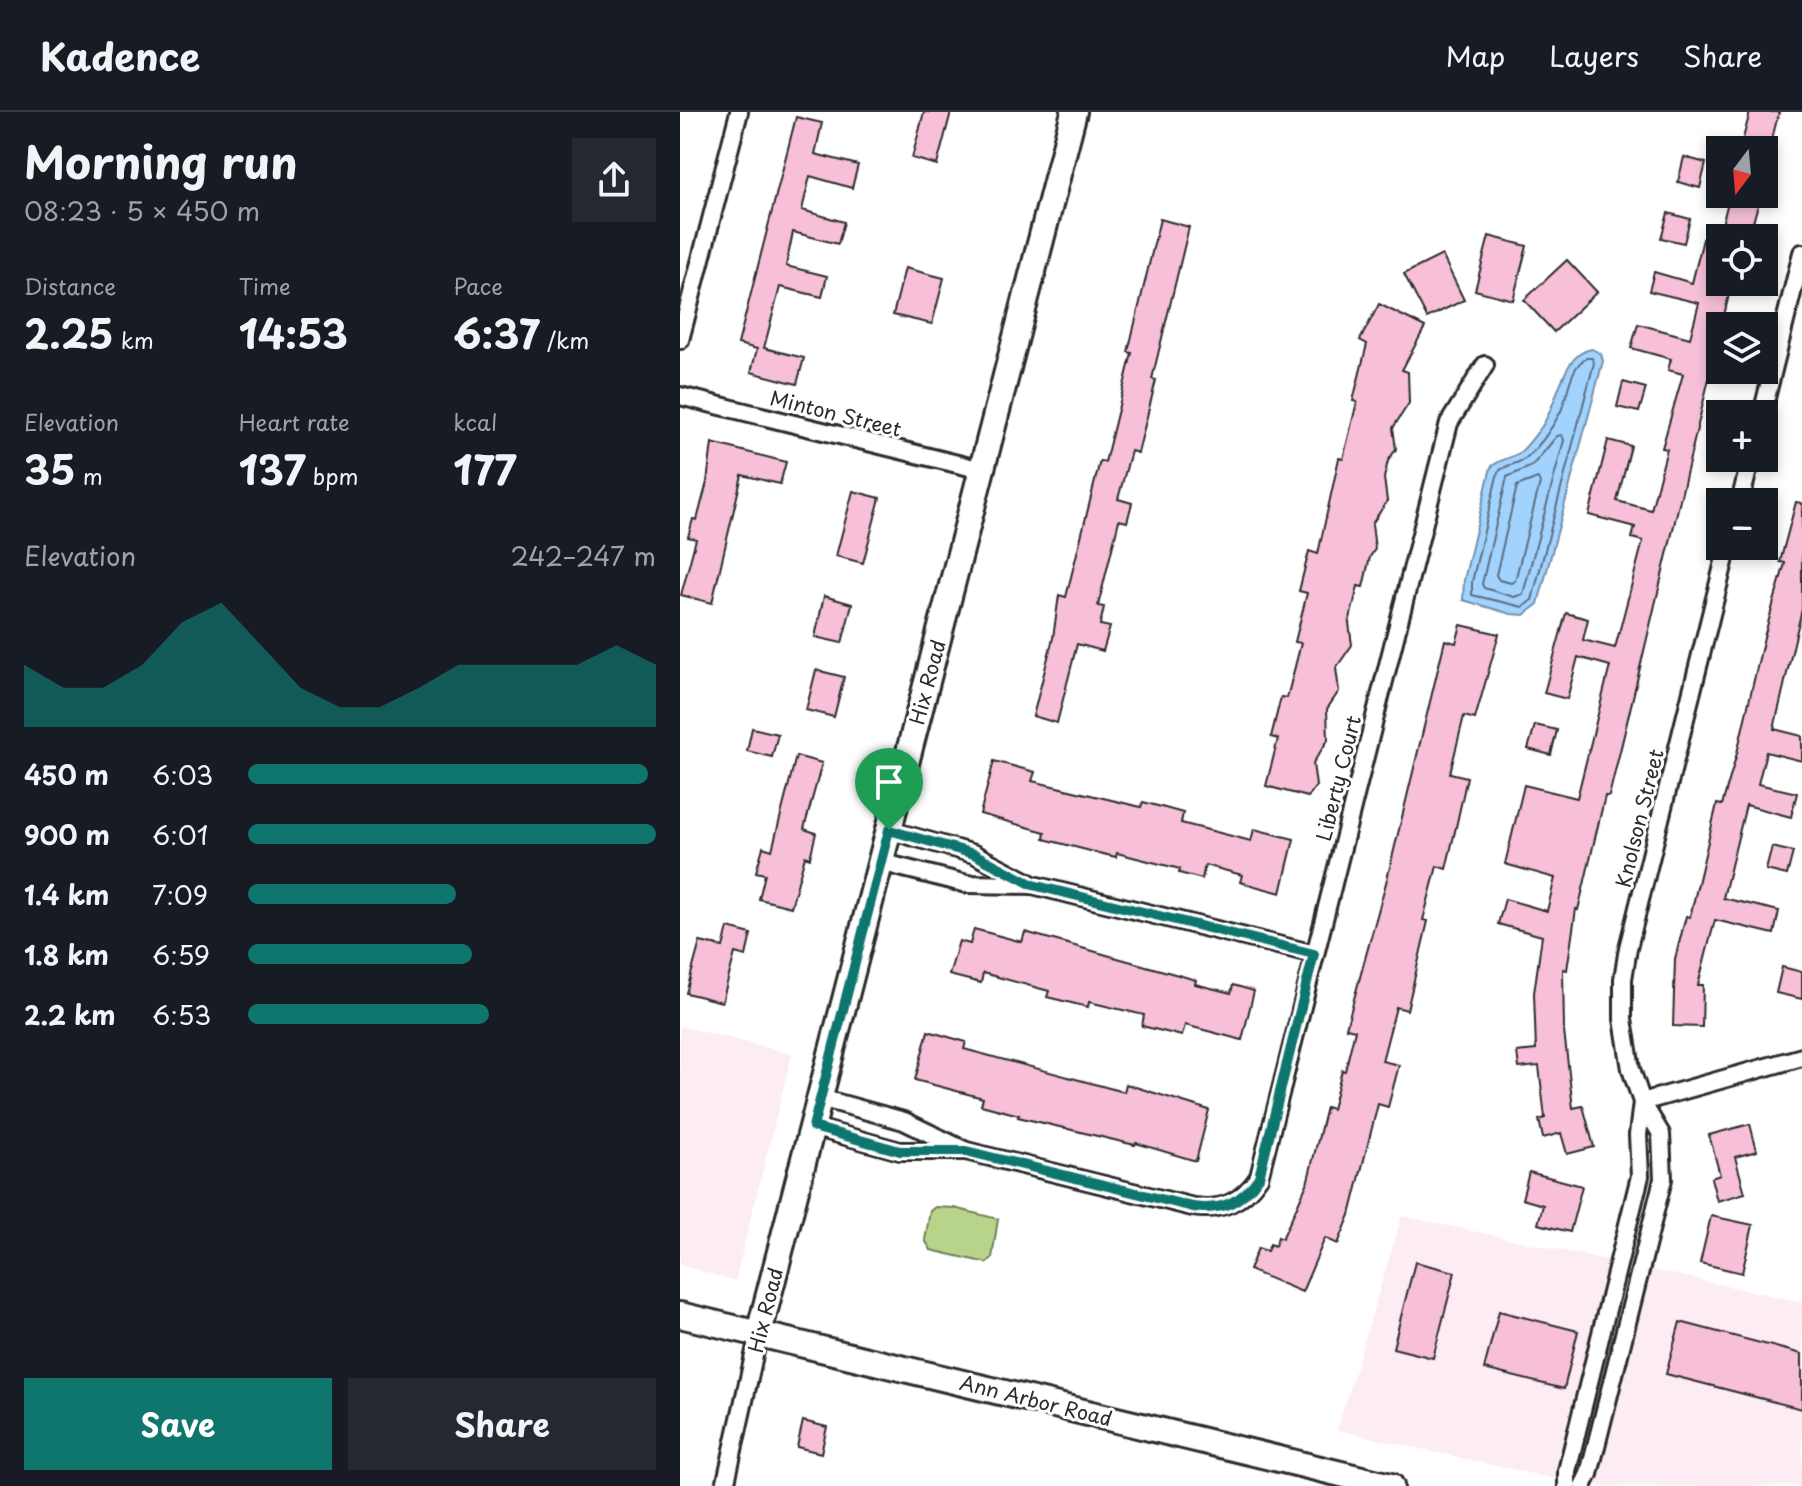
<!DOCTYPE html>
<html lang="en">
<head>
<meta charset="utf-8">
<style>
	:root { --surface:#171b24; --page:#242831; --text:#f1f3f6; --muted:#9ea1a6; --line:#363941; --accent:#0f766e }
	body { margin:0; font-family:"Playpen Sans",sans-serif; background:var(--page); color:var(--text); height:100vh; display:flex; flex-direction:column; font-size:30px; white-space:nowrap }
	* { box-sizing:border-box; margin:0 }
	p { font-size:26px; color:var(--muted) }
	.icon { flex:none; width:44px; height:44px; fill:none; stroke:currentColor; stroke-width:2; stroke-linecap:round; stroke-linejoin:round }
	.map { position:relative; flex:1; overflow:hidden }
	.details { display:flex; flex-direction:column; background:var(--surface); width:680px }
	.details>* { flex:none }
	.needle { width:52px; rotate:196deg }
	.controls { position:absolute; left:1026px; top:24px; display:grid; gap:16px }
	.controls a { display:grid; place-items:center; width:72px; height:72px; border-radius:0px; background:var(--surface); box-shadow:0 4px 12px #0003; font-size:40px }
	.pin { position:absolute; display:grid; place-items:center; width:68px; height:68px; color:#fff; margin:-82px -34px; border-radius:50% 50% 50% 0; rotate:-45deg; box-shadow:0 0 8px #0007 }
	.pin .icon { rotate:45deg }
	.round { display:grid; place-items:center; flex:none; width:84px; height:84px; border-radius:0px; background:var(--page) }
	.summary { display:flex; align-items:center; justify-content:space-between; height:136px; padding:0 24px }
	h1 { font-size:44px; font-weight:700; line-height:60px }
	.stats { display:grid; grid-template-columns:repeat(3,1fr); gap:12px; height:136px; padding:8px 24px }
	.stats div { display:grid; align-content:center }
	.stats b { font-size:40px; font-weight:700 }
	.stats small { font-size:22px; font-weight:400 }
	.stats p { font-size:22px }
	.chart { height:224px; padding:16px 24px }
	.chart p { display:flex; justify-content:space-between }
	.chart svg { width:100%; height:144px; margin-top:8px; fill:var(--accent); opacity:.7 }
	.cta { display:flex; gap:16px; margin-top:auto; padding:16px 24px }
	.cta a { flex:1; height:92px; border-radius:0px; background:var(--accent); color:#fff; font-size:32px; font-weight:700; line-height:92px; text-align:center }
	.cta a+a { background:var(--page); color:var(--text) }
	ul { padding:0 24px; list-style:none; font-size:26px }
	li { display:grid; grid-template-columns:128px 96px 1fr; align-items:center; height:60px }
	li i { height:20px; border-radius:10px; background:var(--accent) }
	header { display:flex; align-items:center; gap:48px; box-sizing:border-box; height:112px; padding:0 40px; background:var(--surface); border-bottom:2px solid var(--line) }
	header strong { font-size:38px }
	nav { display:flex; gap:44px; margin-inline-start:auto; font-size:28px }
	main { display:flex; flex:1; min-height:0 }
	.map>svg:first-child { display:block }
</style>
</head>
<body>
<header>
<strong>Kadence</strong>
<nav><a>Map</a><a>Layers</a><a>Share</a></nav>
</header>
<main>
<section class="details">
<div class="summary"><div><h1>Morning run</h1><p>08:23 · 5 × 450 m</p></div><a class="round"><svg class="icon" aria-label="share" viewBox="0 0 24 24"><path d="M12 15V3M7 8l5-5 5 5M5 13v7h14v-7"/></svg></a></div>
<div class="stats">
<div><p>Distance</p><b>2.25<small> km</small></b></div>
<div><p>Time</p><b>14:53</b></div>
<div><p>Pace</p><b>6:37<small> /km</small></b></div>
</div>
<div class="stats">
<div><p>Elevation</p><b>35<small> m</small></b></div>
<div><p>Heart rate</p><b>137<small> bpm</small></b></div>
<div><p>kcal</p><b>177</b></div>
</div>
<div class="chart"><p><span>Elevation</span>242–247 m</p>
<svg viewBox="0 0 160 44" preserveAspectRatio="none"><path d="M0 44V25L10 32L20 32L30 25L40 12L50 6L60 19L70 32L80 38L90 38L100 32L110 25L120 25L130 25L140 25L150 19L160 25V44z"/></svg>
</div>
<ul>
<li><b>450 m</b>6:03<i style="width:98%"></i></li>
<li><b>900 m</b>6:01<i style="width:100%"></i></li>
<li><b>1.4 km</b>7:09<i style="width:51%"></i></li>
<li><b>1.8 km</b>6:59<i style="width:55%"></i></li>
<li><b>2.2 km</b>6:53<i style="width:59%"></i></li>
</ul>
<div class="cta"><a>Save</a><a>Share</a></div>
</section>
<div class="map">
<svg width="1122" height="1374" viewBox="0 0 1122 1374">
	<rect width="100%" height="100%" fill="#fff"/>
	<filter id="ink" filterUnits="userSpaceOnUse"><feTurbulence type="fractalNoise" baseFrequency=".0125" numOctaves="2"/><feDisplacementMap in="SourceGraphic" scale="16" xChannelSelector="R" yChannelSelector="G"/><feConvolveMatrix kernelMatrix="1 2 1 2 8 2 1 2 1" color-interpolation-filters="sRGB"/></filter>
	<g filter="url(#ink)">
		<g fill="#fdecf3">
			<path d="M0 914 112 942 55 1169 0 1153Z"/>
			<path d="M722 1104 1122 1190V1374H906L657 1318Z"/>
		</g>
		<path fill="#b8d48b" stroke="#72805b" stroke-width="2" d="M255 1095 274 1096 318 1107 312 1146 307 1151 251 1138 245 1128 250 1099Z"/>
		<path fill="#a2d3ff" stroke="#7290aa" stroke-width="2" d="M912 237 921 242 923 249 858 492 844 503 831 502 783 488 784 468 811 355C820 347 829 347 839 341 846 336 854 324 860 317 879 293 880 242 912 237Z"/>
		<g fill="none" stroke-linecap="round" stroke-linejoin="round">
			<g stroke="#5b6e80" stroke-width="2">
				<path d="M906 246H912L914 251 852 488 843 495 792 483V470L818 360C826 352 837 353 846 346 859 335 872 316 880 301 889 283 888 257 906 246Z"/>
				<path d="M882 323 884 328 843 482 834 485 804 476 802 472 827 365 852 354 877 324Z"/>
				<path d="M858 366 860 371 835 469 831 471 819 468 816 463 837 374Z"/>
			</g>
		</g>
		<g fill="#f7c0d8" stroke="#2b2b2b" stroke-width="2">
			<path d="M244 0H271L257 53 232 46Z"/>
			<path d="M1070 0H1099L1089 38H1060Z"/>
			<path d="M116 5 142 11 135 42 178 53 172 76 130 64 122 98 164 110 158 132 113 120 106 154 147 164 142 185 100 175 84 236 124 246 117 272 71 260 77 237 58 232Z"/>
			<path d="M1004 45 1026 51 1020 76 998 70Z"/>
			<path d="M1050 82H1081L1070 121 1042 113Z"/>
			<path d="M988 101 1010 107 1004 131 981 126Z"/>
			<path d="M480 107 509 115 472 267 476 268 458 341 451 339 438 387 452 391 447 410 439 408 418 494 424 495 420 513 430 515 423 539 397 532 377 611 353 604 373 526 379 483 386 485 420 349 425 350 452 241 448 240Z"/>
			<path d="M809 124 847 134 833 188 795 178Z"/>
			<path d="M1023 127 1040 132V170H1052L943 627 929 684H925L898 798 896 797 887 858 883 857 884 919 893 996 903 994 914 1035 887 1042 881 1021 863 1026 859 1008 865 1006 859 954 839 956 837 940 856 938 854 881 862 824 818 812 825 787 867 799 875 766 825 752 844 673 897 686 930 554 898 545 887 587 864 581 886 501 908 507 903 528 935 536 963 429 952 426 955 415 909 403 928 328 951 334 937 389 971 398 987 337 982 336 1003 262 988 258 991 247 951 236 958 212 1010 226 1019 191 969 179 974 160 1012 171Z"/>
			<path d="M762 143 784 188 747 206 724 162Z"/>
			<path d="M887 148 917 180 874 220 844 188Z"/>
			<path d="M225 156 264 166 252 212 213 203Z"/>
			<path d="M699 192 745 215 722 258 728 260 729 291 713 316 716 337 708 349 704 366 707 389 692 412 695 437 690 445 683 475 678 474 669 511 672 533 656 556 659 579 647 597 648 628 633 651 636 674 628 685 586 674 598 627 591 625 601 585 607 586 621 531 615 530 627 481 619 479 629 439 638 442 659 346 663 347 677 290 673 289 687 232 680 228Z"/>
			<path d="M943 270 966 276 959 300 937 295Z"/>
			<path d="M32 331 106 350 100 372 62 363 32 491 1 483 16 427 8 425 13 407 17 408 27 370Z"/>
			<path d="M173 379 200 386 183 451 156 444Z"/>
			<path d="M1116 390 1122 391V497L1094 617 1122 624V649L1086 640 1078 672 1117 681 1111 705 1066 693 1043 786 1099 799 1094 822 1035 808 1018 873H1023L1022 915 993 914 995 847 1006 804 1010 805 1037 692 1042 693 1057 641 1084 525 1105 451 1100 450Z"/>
			<path d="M144 484 172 492 162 531 135 525Z"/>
			<path d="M781 513 819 522 795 607 784 604 770 661 787 665 776 715 766 757 757 754 743 808 748 809 727 898 716 895 702 949 719 953 708 995 698 992 670 1103 658 1132 645 1126 622 1180 569 1158 578 1136 587 1139 590 1132 595 1134 598 1125 602 1127 627 1072 646 995 652 997 662 958 665 959 675 918 666 916 707 767 765 528 776 531Z"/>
			<path d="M136 558 164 565 154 605 126 598Z"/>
			<path d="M855 613 877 618 871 643 848 637Z"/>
			<path d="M72 616 98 622 92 645 67 639Z"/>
			<path d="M116 644 142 651 124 717 136 721 130 746 125 744 111 795 79 787 85 762 76 760 83 735 92 738Z"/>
			<path d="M314 649 355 660 352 669 461 695 463 690 503 701 501 711 571 729 574 717 614 727 601 781 560 770 562 763 525 753 522 767 499 761 500 757 437 741 436 745 414 740 364 727 365 720 300 702Z"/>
			<path d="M1092 735 1113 740 1107 763 1086 758Z"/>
			<path d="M48 816 71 822 66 844 55 841 42 890 6 881 20 830 43 835Z"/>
			<path d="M294 817 342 830 345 820 516 868 515 872 551 881 553 873 574 879 562 928 505 913 502 924 462 914 464 903 409 890 408 895 367 885 369 879 303 861 301 871 269 863 279 829 290 832Z"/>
			<path d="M1102 855 1122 860V887L1096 881Z"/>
			<path d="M248 919 286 930 284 937 444 980 446 972 529 998 516 1049 456 1031 455 1033 338 1005 339 1003 301 993 303 986 235 968Z"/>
			<path d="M1070 1012 1077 1039 1055 1045 1065 1081 1037 1089 1031 1066 1040 1063 1029 1023Z"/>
			<path d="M849 1060 902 1074 890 1120 858 1112 863 1093 842 1087Z"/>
			<path d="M1031 1104 1073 1113 1062 1161 1020 1151Z"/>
			<path d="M735 1150 775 1160 753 1246 713 1236Z"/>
			<path d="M819 1199 898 1219 884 1277 804 1257Z"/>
			<path d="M1000 1210 1122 1242V1297L986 1262Z"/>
			<path d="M123 1309 147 1315 141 1341 117 1335Z"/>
		</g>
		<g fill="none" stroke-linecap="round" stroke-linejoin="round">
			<defs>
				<g id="street">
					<path d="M0 228 59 0"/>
					<path d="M0 284 302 358"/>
					<path d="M1082 302 1122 141"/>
					<path d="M1060 390 1071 346"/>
					<path d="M209 718 294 742 348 770"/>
					<path d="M200 750 287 772 353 773 634 842"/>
					<path d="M140 986 224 1009 286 1039 513 1095C543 1099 562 1090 579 1065L769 311 805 253"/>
					<path d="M962 990 1122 945"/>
					<path d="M133 1015 220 1039H281"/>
					<path d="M45 1374 79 1221"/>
					<path d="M887 1374V1359L960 1064 958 1023 962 990"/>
					<path d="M903 1374 909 1362 983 1067 981 1022 962 990 951 957 943 907V867L948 836 1048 434"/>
				</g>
				<g id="secondary">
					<path d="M0 1203 711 1374"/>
					<path d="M79 1221 394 0"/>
				</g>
			</defs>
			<use href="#street" stroke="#2b2b2b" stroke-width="22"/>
			<use href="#secondary" stroke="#2b2b2b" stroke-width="30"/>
			<use href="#street" stroke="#fff" stroke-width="16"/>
			<use href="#secondary" stroke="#fff" stroke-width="24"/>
		</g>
	</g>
	<g fill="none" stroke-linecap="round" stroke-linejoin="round" filter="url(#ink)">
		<defs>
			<path id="route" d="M209 718 294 742 353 773 634 842 579 1065C562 1090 543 1099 513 1095L286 1039H220L133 1015Z"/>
		</defs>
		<use href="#route" stroke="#fff" stroke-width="16"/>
		<use href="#route" stroke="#0f766e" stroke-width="10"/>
	</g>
	<g text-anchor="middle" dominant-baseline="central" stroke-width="6" stroke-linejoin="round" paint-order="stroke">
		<g font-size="20" fill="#2b2b2b" stroke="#fff">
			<text transform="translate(156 301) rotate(14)">Minton Street</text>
			<text transform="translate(247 570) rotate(-75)">Hix Road</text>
			<text transform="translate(658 666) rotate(-76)">Liberty Court</text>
			<text transform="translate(959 706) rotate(-76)">Knolson Street</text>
			<text transform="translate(85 1198) rotate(-76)">Hix Road</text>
			<text transform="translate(356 1288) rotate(14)">Ann Arbor Road</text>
		</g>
	</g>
</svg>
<div class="controls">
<a><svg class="needle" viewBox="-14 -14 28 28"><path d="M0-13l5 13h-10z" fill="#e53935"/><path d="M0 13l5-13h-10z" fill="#9ea1a6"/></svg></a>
<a><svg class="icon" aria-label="locate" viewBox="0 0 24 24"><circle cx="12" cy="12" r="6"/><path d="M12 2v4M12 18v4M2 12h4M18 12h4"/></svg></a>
<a><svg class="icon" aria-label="layers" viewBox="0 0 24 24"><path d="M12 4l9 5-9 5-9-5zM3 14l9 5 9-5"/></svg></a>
<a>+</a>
<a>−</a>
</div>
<div class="pin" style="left:209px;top:718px;background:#1e9e55"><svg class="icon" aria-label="arrive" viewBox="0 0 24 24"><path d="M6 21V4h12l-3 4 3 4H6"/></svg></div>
</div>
</main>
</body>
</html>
